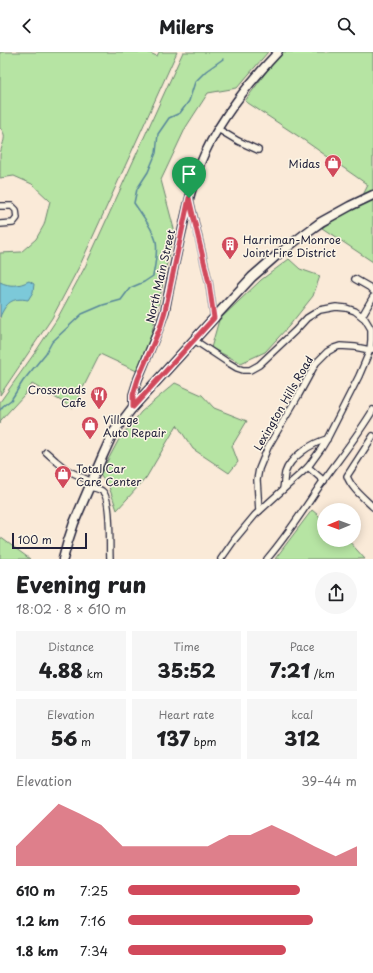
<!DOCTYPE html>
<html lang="en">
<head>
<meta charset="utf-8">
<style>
	:root { --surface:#fff; --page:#f6f6f6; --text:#202124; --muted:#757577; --accent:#d1495b }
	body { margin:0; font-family:"Playpen Sans",sans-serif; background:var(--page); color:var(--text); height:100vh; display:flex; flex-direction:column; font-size:15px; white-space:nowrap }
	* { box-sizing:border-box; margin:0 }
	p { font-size:13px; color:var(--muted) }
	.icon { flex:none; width:22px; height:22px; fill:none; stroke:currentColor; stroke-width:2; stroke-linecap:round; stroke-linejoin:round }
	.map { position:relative; height:507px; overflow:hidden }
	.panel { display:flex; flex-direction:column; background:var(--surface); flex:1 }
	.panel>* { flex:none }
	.needle { width:26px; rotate:269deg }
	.tools { position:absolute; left:317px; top:451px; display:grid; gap:8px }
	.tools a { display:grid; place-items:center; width:44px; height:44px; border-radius:50%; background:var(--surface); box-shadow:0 2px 10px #0003; font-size:20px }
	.scale { position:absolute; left:12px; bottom:10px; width:75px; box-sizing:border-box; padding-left:4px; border:2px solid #22223b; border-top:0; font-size:11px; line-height:14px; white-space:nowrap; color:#22223b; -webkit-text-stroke:3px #fcf5e5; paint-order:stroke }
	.pin { position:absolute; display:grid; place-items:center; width:34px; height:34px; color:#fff; margin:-41px -17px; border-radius:50% 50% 50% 0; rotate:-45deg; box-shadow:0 0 4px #0007 }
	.pin .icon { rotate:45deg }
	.round { display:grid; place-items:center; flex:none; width:42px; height:42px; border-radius:21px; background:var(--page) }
	.overview { display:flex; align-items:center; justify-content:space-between; height:68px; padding:0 16px }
	h1 { font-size:22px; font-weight:800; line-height:30px }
	.stats { display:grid; grid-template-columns:repeat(3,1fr); gap:6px; height:68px; padding:4px 16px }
	.stats div { display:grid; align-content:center; border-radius:0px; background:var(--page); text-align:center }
	.stats b { font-size:20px; font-weight:800 }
	.stats small { font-size:11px; font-weight:400 }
	.stats p { font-size:11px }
	.chart { height:112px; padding:8px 16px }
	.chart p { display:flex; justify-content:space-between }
	.chart svg { width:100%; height:72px; margin-top:4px; fill:var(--accent); opacity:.7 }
	ul { padding:0 16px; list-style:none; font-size:13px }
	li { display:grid; grid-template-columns:64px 48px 1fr; align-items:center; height:30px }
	li i { height:10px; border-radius:5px; background:var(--accent) }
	header { display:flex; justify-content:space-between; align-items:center; height:52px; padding:0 16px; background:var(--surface); font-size:18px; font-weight:800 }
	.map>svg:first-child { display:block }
</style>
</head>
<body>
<header><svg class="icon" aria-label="back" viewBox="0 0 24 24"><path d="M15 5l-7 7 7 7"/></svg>Milers<svg class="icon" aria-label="search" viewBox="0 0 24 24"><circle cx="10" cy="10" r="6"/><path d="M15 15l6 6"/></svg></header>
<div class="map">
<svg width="373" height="507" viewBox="0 0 373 507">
	<rect width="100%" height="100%" fill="#faead8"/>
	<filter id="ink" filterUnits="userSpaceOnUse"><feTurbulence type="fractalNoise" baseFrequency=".025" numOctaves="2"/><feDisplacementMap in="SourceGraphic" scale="8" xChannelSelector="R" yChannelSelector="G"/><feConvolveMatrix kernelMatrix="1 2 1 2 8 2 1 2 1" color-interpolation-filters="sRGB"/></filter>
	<g filter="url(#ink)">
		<g fill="#b6e4a3" stroke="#6c836f">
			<path d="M0 0H147L157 4 159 0H177L80 213 52 266 0 343V201L21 200 36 187 44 173 50 149 32 132 14 124 0 126C0 119 0 111 0 103 1 93 9 84 0 76Z"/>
			<path d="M183 0H268L237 36 208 41 186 75 161 128 174 177 158 255 143 316 141 321 100 302 73 356 32 332 24 343 1 368 0 372V350L36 299 57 267 85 215Z"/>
			<path d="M283 0H373V143L360 149 368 133 298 84 245 49 269 16Z"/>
			<path d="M373 147V210L322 176 345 161Z"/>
			<path d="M289 207 300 217 320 224 313 244 289 274 265 300 241 311 211 296 219 268 261 228Z"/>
			<path d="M175 331 202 343 214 356 247 369 232 394 238 410 229 421 193 397 177 373 146 426 117 458 109 435 100 423 118 389 141 360Z"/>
			<path d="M312 458 324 468V488H348L365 507H275Z"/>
			<path d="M0 485 30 507H0Z"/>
		</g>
		<path fill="#7bc9d9" stroke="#57869a" d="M29 229 34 232 33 240 28 248C12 245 6 251 0 265V230C10 235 19 234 29 229Z"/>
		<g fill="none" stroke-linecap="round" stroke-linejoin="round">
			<path stroke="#57869a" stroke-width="1.5" d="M0 358 3 354 11 348 23 329 46 301 52 290 82 262 103 253 121 248 130 236 144 230 153 224C155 213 158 200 156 189 152 175 142 163 134 151L137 137 148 120 156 101 158 82 169 66 180 61 189 49 195 30 206 19 223 7"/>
			<defs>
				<g id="street">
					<path d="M218 77 238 89 258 98"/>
					<path d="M190 148 209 231 214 266"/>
					<path d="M0 154H12L16 158 17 166 13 171 0 172"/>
					<path d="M355 227 369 235 373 239"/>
					<path d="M362 264 373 245"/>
					<path d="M194 288 227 310 237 316 243 318H250L259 313 295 279 307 266 320 258 336 255 346 256 355 259 365 267 371 277V288L370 298 359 324 327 387 321 397 308 415 255 463 235 487 221 507"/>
					<path d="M373 384 347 424C351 436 364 446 373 455"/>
					<path d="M46 400 56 409 67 418 92 430"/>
					<path d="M308 415 324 429"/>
					<path d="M89 435C93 436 98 436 102 439 112 446 109 493 110 507"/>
					<path d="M283 437C284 432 284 426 285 421 290 405 312 391 327 387"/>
					<path d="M259 459 257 428 259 417 268 395 298 344 316 311 327 300 334 296 340 294 355 295 370 298 373 297"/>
					<path d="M267 507C286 485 302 460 319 435 337 409 357 385 373 358"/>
				</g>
				<path id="secondary" d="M133 355V343L138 327 159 276 165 259C170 232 176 205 182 179 188 153 193 127 204 103 222 64 249 31 278 0"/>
				<path id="primary" d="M63 507 68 489 74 471 103 403 113 381 133 355 214 266 252 225 276 204 306 181 321 170 350 154 373 143"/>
			</defs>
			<use href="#street" stroke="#22223b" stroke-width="8"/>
			<use href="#secondary" stroke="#22223b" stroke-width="10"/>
			<use href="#primary" stroke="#22223b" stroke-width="11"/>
			<use href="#street" stroke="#fcf5e5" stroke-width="5.5"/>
			<use href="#secondary" stroke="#fcf5e5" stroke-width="7"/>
			<use href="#primary" stroke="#fcf5e5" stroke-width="8"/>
		</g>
	</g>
	<g fill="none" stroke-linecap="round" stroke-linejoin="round" filter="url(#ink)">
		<defs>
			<path id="route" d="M189 146 209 231 214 266 133 355V343L138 327 160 276 165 259Z"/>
		</defs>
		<use href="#route" stroke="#fff" stroke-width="8"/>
		<use href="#route" stroke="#d1495b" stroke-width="5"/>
	</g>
	<defs>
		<symbol id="shop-pin" viewBox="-11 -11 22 30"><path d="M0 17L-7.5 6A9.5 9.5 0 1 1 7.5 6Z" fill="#d1495b" stroke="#fcf5e5"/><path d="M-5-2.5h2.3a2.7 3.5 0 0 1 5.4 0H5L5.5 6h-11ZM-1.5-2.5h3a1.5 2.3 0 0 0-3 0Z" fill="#fff"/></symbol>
		<symbol id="building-pin" viewBox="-11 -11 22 30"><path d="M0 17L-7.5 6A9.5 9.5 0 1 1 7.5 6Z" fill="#d1495b" stroke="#fcf5e5"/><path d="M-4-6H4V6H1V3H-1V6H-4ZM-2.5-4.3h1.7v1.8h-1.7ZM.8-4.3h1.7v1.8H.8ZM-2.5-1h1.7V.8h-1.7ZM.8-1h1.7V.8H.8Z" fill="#fff"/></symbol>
		<symbol id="restaurant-pin" viewBox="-11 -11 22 30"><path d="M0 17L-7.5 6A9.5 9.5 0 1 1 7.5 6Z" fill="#d1495b" stroke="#fcf5e5"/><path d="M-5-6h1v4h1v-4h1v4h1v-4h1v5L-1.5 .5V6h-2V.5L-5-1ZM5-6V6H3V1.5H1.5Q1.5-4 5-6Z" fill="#fff"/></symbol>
	</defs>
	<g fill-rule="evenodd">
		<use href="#shop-pin" x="323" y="101" width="20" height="27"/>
		<use href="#building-pin" x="220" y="183" width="20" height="27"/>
		<use href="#restaurant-pin" x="89" y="333" width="20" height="27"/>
		<use href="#shop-pin" x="80" y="363" width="20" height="27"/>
		<use href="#shop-pin" x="53" y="412" width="20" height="27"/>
	</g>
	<g text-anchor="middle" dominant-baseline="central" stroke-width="3" stroke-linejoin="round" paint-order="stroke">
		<g font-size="11" fill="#22223b" stroke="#fcf5e5" text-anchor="start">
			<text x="320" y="111" text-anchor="end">Midas</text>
			<text x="243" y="187">Harriman-Monroe<tspan x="243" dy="13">Joint Fire District</tspan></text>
			<text x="86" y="337" text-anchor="end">Crossroads<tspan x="86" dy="13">Cafe</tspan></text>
			<text x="103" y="367">Village<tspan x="103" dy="13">Auto Repair</tspan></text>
			<text x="76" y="416">Total Car<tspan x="76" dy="13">Care Center</tspan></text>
		</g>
		<g font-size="11" fill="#22223b" stroke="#fcf5e5">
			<text transform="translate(160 224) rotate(-77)">North Main Street</text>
			<text transform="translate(283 351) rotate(-60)">Lexington Hills Road</text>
		</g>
	</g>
</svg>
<div class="tools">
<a><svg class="needle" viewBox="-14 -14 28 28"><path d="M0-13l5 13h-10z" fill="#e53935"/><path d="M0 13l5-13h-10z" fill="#757577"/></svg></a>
</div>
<div class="scale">100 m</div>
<div class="pin" style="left:189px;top:146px;background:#1e9e55"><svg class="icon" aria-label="arrive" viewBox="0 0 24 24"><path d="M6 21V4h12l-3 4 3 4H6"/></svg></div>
</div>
<section class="panel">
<div class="overview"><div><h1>Evening run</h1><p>18:02 · 8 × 610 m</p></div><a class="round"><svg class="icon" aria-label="share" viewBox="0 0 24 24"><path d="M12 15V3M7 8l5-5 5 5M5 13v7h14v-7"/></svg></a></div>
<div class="stats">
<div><p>Distance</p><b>4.88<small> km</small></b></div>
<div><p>Time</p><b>35:52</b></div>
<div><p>Pace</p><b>7:21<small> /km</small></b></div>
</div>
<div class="stats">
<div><p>Elevation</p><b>56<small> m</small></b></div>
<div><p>Heart rate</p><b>137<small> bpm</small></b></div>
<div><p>kcal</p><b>312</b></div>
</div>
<div class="chart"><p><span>Elevation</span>39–44 m</p>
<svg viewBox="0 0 160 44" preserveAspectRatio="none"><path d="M0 44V32L10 19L20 6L30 12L40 19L50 32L60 32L70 32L80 32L90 32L100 25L110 25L120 19L130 25L140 32L150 38L160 32V44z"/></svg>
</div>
<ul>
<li><b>610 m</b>7:25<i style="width:75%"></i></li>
<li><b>1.2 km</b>7:16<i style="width:81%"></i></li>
<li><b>1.8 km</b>7:34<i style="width:69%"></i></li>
</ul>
</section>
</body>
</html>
